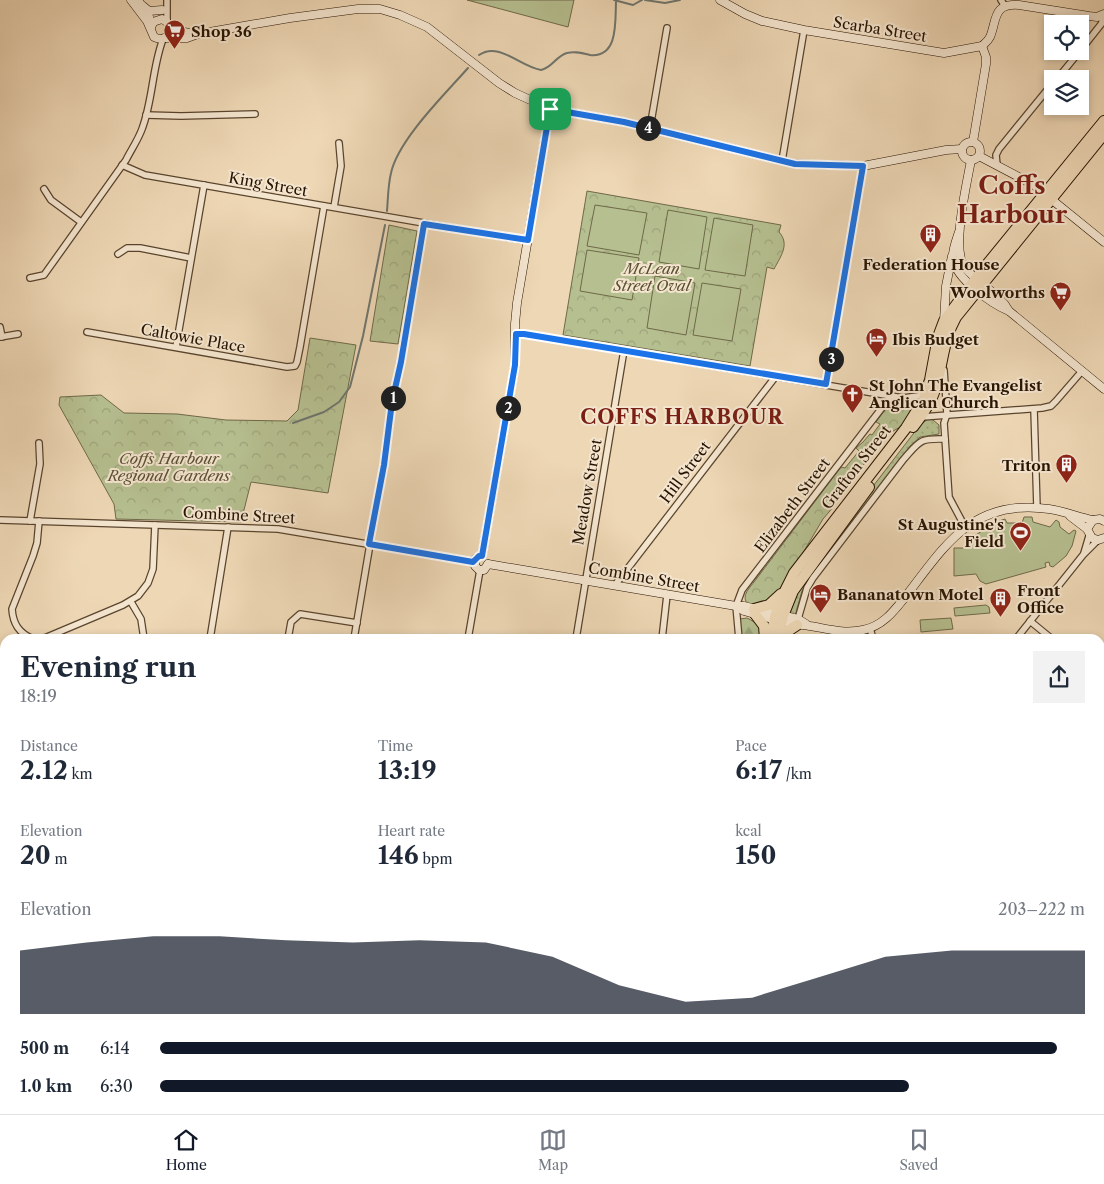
<!DOCTYPE html>
<html lang="en">
<head>
<meta charset="utf-8">
<style>
	:root { --surface:#fff; --page:#f2f2f3; --text:#1f2937; --muted:#747a83; --line:#e0e1e3; --accent:#111827 }
	body { margin:0; font-family:"Libre Caslon Text",serif; background:var(--page); color:var(--text); height:100vh; display:flex; flex-direction:column; font-size:19px; white-space:nowrap }
	* { box-sizing:border-box; margin:0 }
	p { font-size:16px; color:var(--muted) }
	.icon { flex:none; width:28px; height:28px; fill:none; stroke:currentColor; stroke-width:2; stroke-linecap:round; stroke-linejoin:round }
	.map { position:relative; flex:1; overflow:hidden }
	.panel { position:absolute; left:0px; top:634px; width:1105px; height:481px; display:flex; flex-direction:column; background:var(--surface); border-radius:15px 15px 0 0; box-shadow:0 2px 8px #0003 }
	.panel>* { flex:none }
	.tools { position:absolute; left:1044px; top:15px; display:grid; gap:10px }
	.tools a { display:grid; place-items:center; width:45px; height:45px; border-radius:0px; background:var(--surface); box-shadow:0 2px 8px #0003; font-size:25px }
	.pin { position:absolute; display:grid; place-items:center; width:42px; height:42px; color:#fff; margin:-21px; border-radius:10px; box-shadow:0 2px 8px #0006 }
	.km { position:absolute; width:25px; height:25px; margin:-12px; border-radius:50%; background:#222; color:#fff; font-size:14px; line-height:25px; text-align:center }
	.round { display:grid; place-items:center; flex:none; width:52px; height:52px; border-radius:0px; background:var(--page) }
	.headline { display:flex; align-items:center; justify-content:space-between; height:85px; padding:0 20px }
	h1 { font-size:28px; font-weight:700; line-height:38px }
	.stats { display:grid; grid-template-columns:repeat(3,1fr); gap:8px; height:85px; padding:5px 20px }
	.stats div { display:grid; align-content:center }
	.stats b { font-size:25px; font-weight:700 }
	.stats small { font-size:14px; font-weight:400 }
	.stats p { font-size:14px }
	.chart { height:140px; padding:10px 20px }
	.chart p { display:flex; justify-content:space-between }
	.chart svg { width:100%; height:90px; margin-top:5px; fill:var(--accent); opacity:.7 }
	ul { padding:0 20px; list-style:none; font-size:16px }
	li { display:grid; grid-template-columns:80px 60px 1fr; align-items:center; height:38px }
	li i { height:12px; border-radius:6px; background:var(--accent) }
	.tabs { display:flex; justify-content:space-around; align-items:center; height:70px; border-top:1px solid var(--line); background:var(--surface); font-size:14px; color:var(--muted) }
	.tabs a { display:grid; justify-items:center; gap:2px }
	.tabs .on { color:var(--accent) }
	.map>svg:first-child { display:block }
</style>
</head>
<body>
<div class="map">
<svg width="1104" height="1114" viewBox="0 0 1104 1114">
	<defs>
		<pattern id="grass-dots" width="8" height="8" patternUnits="userSpaceOnUse" patternTransform="scale(1.25)"><rect width="8" height="8" fill="#b6bf90"/><path d="M2 2h.1M6 6h.1" fill="none" stroke="#9ca37a" stroke-width="1.8" stroke-linecap="round"/></pattern>
		<pattern id="forest-firs" width="22" height="20" patternUnits="userSpaceOnUse" patternTransform="scale(1.25)"><rect width="22" height="20" fill="#b6bf90"/><path d="M5 1l3.5 6h-7zM16 11l3.5 6h-7z" fill="#9ca37a"/></pattern>
		<pattern id="park-crowns" width="20" height="18" patternUnits="userSpaceOnUse" patternTransform="scale(1.25)"><rect width="20" height="18" fill="#b6bf90"/><path d="M2 6a3 3 0 1 1 6 0M12 15a3 3 0 1 1 6 0" fill="none" stroke="#9ca37a"/></pattern>
	</defs>
	<rect width="100%" height="100%" fill="#eed7b5"/>
	<filter id="stains"><feTurbulence type="fractalNoise" baseFrequency=".004" numOctaves="4"/><feColorMatrix values="0 0 0 0 .2 0 0 0 0 .09 0 0 0 0 .02 0 0 0 .5 -.17"/></filter>
	<radialGradient id="worn" r=".72"><stop offset=".6" stop-color="#630" stop-opacity="0"/><stop offset="1" stop-color="#630" stop-opacity=".3"/></radialGradient>
	<g fill="url(#grass-dots)" stroke="#6e6948">
		<path d="M928 419 933 420 939 425V434L920 437 910 446 808 580 802 591 795 616 791 614 790 609 793 600 841 528 920 425Z"/>
		<path d="M1100 944 1104 945V1114H821L847 1110H1100Z"/>
	</g>
	<g fill="url(#forest-firs)" stroke="#6e6948">
		<path d="M747 618C758 623 760 628 761 639H741L740 619Z"/>
		<path d="M797 1110H909L903 1114H796Z"/>
	</g>
	<g fill="url(#park-crowns)" stroke="#6e6948">
		<path d="M587 191 781 225 779 232C790 244 781 256 774 269L767 267 750 366 563 335Z"/>
		<path d="M389 225 417 231 398 344 370 341Z"/>
		<path d="M310 338 356 345 328 493 251 482 241 522 116 519 114 504 59 405 60 397 101 395 124 413 177 414 226 420 287 421 298 410Z"/>
		<path d="M899 402C905 403 911 404 912 410L907 420 900 427 885 436 853 479 850 480 836 498 835 505 823 519 778 595 760 606 748 605C741 596 748 590 754 582L841 467 845 468 859 451 856 448 863 442 870 434 872 435 880 424 876 422C883 413 888 403 899 402Z"/>
	</g>
	<g fill="#b6bf90" stroke="#6e6948">
		<path d="M467 0H574L568 27Z"/>
		<path d="M595 205 647 213 639 255 587 246Z"/>
		<path d="M668 210 707 217 699 269 659 262Z"/>
		<path d="M714 218 753 225 745 276 705 270Z"/>
		<path d="M587 250 639 258 632 300 580 291Z"/>
		<path d="M655 276 695 283 686 335 647 328Z"/>
		<path d="M702 283 741 289 732 341 693 335Z"/>
		<path d="M1024 517H1032L1033 522 1050 527 1056 520 1059 522 1060 527 1069 534 1074 530 1076 531 1072 546 1066 556 1053 567 1050 566 1049 562 1045 563 1046 567 986 584 980 581 976 574 954 576V548H966L969 539C982 532 991 523 1005 519L1007 523H1022Z"/>
		<path d="M986 605 989 607 990 613 955 616 954 608Z"/>
		<path d="M951 618 953 629 921 632 920 620Z"/>
	</g>
	<g fill="none" stroke-linecap="round" stroke-linejoin="round">
		<g stroke="#6e756e" stroke-width="2">
			<path d="M614 0 633 5 642 0"/>
			<path d="M645 0 665 3 680 0"/>
			<path d="M479 55C499 41 520 67 541 70 552 68 556 56 567 53 576 51 581 53 590 55 619 58 615 20 616 2"/>
			<path d="M387 211C388 199 388 185 391 173 398 140 445 94 468 68"/>
			<path d="M293 423 324 412 339 402 350 387 363 336 385 225"/>
		</g>
		<defs>
			<g id="street">
				<path d="M167 0V22"/>
				<path d="M1001 0 1005 6"/>
				<path d="M1080 51 1102 23V15"/>
				<path d="M1057 79 1080 51"/>
				<path d="M146 115 181 116 255 114"/>
				<path d="M650 128 667 28"/>
				<path d="M782 161 804 30"/>
				<path d="M122 165 145 175 528 241"/>
				<path d="M997 165 996 155 999 149 1052 84"/>
				<path d="M44 189 51 200 81 222"/>
				<path d="M334 207 341 166 339 143"/>
				<path d="M118 254 127 248H140L191 258"/>
				<path d="M30 278 44 275 126 160C131 150 138 140 142 129 153 100 152 68 163 39"/>
				<path d="M0 327 2 337"/>
				<path d="M87 332 287 367 295 366 297 362 300 347 324 206"/>
				<path d="M515 334H524L903 398 925 395"/>
				<path d="M0 337 18 334"/>
				<path d="M176 347 204 185"/>
				<path d="M944 370 947 414 944 423 949 497 965 527"/>
				<path d="M826 384 863 166"/>
				<path d="M903 398 909 401 917 410"/>
				<path d="M1034 409 1037 508"/>
				<path d="M922 417 1042 408 1051 406 1056 401 1082 371"/>
				<path d="M0 520 278 529 474 562"/>
				<path d="M30 521 40 464 39 443"/>
				<path d="M369 544 384 465 392 403 401 362 424 223"/>
				<path d="M1084 553 1089 536"/>
				<path d="M615 585 776 376"/>
				<path d="M131 602 141 619 144 639"/>
				<path d="M798 619 807 588 813 578 903 460C920 441 919 438 945 439"/>
				<path d="M1030 621 1052 639"/>
				<path d="M870 628 873 639"/>
				<path d="M33 639C19 633 13 624 12 609L33 556 37 543 39 521"/>
				<path d="M40 639 47 637 123 605 138 596 148 583 153 569 155 525"/>
				<path d="M210 639 228 527"/>
				<path d="M288 639 291 622 300 614 357 623"/>
				<path d="M354 639 370 544"/>
				<path d="M468 639 480 570"/>
				<path d="M576 639 624 350"/>
				<path d="M662 639 667 595"/>
				<path d="M739 639 736 606 742 590 891 396"/>
				<path d="M1016 639 1083 555 1098 540"/>
				<path d="M1100 677 1104 681"/>
				<path d="M0 728 5 727"/>
				<path d="M1100 820 1104 823"/>
				<path d="M1100 895H1104"/>
				<path d="M0 1081 5 1082"/>
				<path d="M528 1110H549"/>
				<path d="M634 1110 636 1114"/>
				<path d="M285 1114 286 1110"/>
				<path d="M460 1114 461 1110"/>
			</g>
			<g id="secondary">
				<path d="M131 0 147 21 154 37C162 41 169 38 171 29L167 22 162 19 153 22 151 28"/>
				<path d="M138 0 149 17"/>
				<path d="M720 0 745 14 762 21 804 30 944 53 982 46"/>
				<path d="M143 6 149 11 162 10"/>
				<path d="M171 29 193 34"/>
				<path d="M165 38H187L198 34 290 18 358 9H380L400 15 427 27 499 83 515 93 550 109 624 122 795 164 863 166 946 150 962 149"/>
				<path d="M982 46C985 43 988 41 990 37 997 21 992 3 1019 5L1089 16 1097 17 1104 14"/>
				<circle cx="971" cy="151" r="9"/>
				<path d="M973 142 986 64V57L982 46"/>
				<path d="M979 156 1034 185 1045 194"/>
				<path d="M971 160C967 184 950 252 966 269 979 284 1000 294 1009 311"/>
				<path d="M1051 199 1104 242"/>
				<path d="M959 232C956 241 952 250 953 259 956 279 992 304 1009 311L1104 389"/>
				<path d="M944 321 946 286 952 256"/>
				<path d="M1070 516 1087 529"/>
				<path d="M1104 521 1100 519 1093 520 1087 529 1092 538 1098 540 1104 538"/>
				<path d="M482 556 515 365V324L517 303 550 109"/>
				<path d="M482 556H479L475 559V566L479 570H484L488 564"/>
				<path d="M488 564 736 606H744L798 619 806 624"/>
				<path d="M736 606 744 611C761 616 778 621 795 624 800 625 805 625 810 626 828 629 844 634 863 630 883 626 894 611 906 596 946 544 973 498 1049 509 1064 511 1078 517 1093 520"/>
				<path d="M1100 850 1104 829"/>
				<path d="M187 1110 197 1114"/>
				<path d="M746 1114 756 1110"/>
			</g>
			<g id="highway">
				<path d="M913 427C923 414 933 400 937 383 943 360 944 338 956 317L1104 134"/>
				<path d="M754 609 769 605 781 594"/>
				<path d="M755 614 764 626 765 639"/>
				<path d="M770 639 778 605 794 573 906 428 923 401 930 380 938 337 944 321 980 273 1104 121"/>
				<path d="M778 639 783 616 793 591 869 487"/>
				<path d="M783 639 788 631 797 625"/>
				<path d="M50 1114 51 1110"/>
				<path d="M62 1114 63 1110"/>
			</g>
		</defs>
		<use href="#street" stroke="#59442d" stroke-width="8"/>
		<use href="#secondary" stroke="#271300" stroke-width="9"/>
		<use href="#highway" stroke="#271300" stroke-width="12"/>
		<use href="#street" stroke="#f4e5cf" stroke-width="5.5"/>
		<use href="#secondary" stroke="#f4e5cf" stroke-width="8"/>
		<use href="#highway" stroke="#eed7b5" stroke-width="10"/>
	</g>
	<g fill="none" stroke-linecap="round" stroke-linejoin="round">
		<defs>
			<path id="route" d="M550 109 624 122 795 164 863 166 826 384 524 334H516L515 365 482 556H479L473 562 369 544 384 465 392 402 401 362 424 224 528 240Z"/>
		</defs>
		<use href="#route" stroke="#fff" stroke-width="10"/>
		<use href="#route" stroke="#1a73e8" stroke-width="6"/>
	</g>
	<defs>
		<symbol id="supermarket-pin" viewBox="-11 -11 22 30"><path d="M0 17L-7.5 6A9.5 9.5 0 1 1 7.5 6Z" fill="#8f2418" stroke="#f4e5cf"/><path d="M-6-5.5h2.5l.6 2H6L4.5 2H-2.5L-4.4-4H-6ZM-1.5 3.2a1.3 1.3 0 1 0 .1 0ZM3 3.2a1.3 1.3 0 1 0 .1 0Z" fill="#fff"/></symbol>
		<symbol id="building-pin" viewBox="-11 -11 22 30"><path d="M0 17L-7.5 6A9.5 9.5 0 1 1 7.5 6Z" fill="#8f2418" stroke="#f4e5cf"/><path d="M-4-6H4V6H1V3H-1V6H-4ZM-2.5-4.3h1.7v1.8h-1.7ZM.8-4.3h1.7v1.8H.8ZM-2.5-1h1.7V.8h-1.7ZM.8-1h1.7V.8H.8Z" fill="#fff"/></symbol>
		<symbol id="hotel-pin" viewBox="-11 -11 22 30"><path d="M0 17L-7.5 6A9.5 9.5 0 1 1 7.5 6Z" fill="#8f2418" stroke="#f4e5cf"/><path d="M-6-4.5h1.5V1H6V5H4.5V3h-9V5H-6ZM-4 0a1.8 1.8 0 1 1 3.6 0ZM.5 0V-2.5h3Q6-2.5 6 0Z" fill="#fff"/></symbol>
		<symbol id="church-pin" viewBox="-11 -11 22 30"><path d="M0 17L-7.5 6A9.5 9.5 0 1 1 7.5 6Z" fill="#8f2418" stroke="#f4e5cf"/><path d="M-1.2-6h2.4v3.5h3.3v2.4h-3.3V6h-2.4V-.1h-3.3v-2.4h3.3Z" fill="#fff"/></symbol>
		<symbol id="stadium-pin" viewBox="-11 -11 22 30"><path d="M0 17L-7.5 6A9.5 9.5 0 1 1 7.5 6Z" fill="#8f2418" stroke="#f4e5cf"/><path d="M0-5a6.5 5 0 1 0 0 10a6.5 5 0 1 0 0-10ZM-3.5-1.8h7v3.6h-7Z" fill="#fff"/></symbol>
	</defs>
	<g fill-rule="evenodd">
		<use href="#supermarket-pin" x="162" y="18" width="25" height="34"/>
		<use href="#building-pin" x="918" y="222" width="25" height="34"/>
		<use href="#supermarket-pin" x="1048" y="280" width="25" height="34"/>
		<use href="#hotel-pin" x="864" y="326" width="25" height="34"/>
		<use href="#church-pin" x="840" y="382" width="25" height="34"/>
		<use href="#building-pin" x="1054" y="452" width="25" height="34"/>
		<use href="#stadium-pin" x="1008" y="520" width="25" height="34"/>
		<use href="#hotel-pin" x="808" y="582" width="25" height="34"/>
		<use href="#building-pin" x="988" y="586" width="25" height="34"/>
	</g>
	<g text-anchor="middle" dominant-baseline="central" stroke-width="4" stroke-linejoin="round" paint-order="stroke">
		<g font-size="15" fill="#271300" stroke="#f4e5cf">
			<text transform="translate(880 29) rotate(9)">Scarba Street</text>
			<text transform="translate(268 184) rotate(10)">King Street</text>
			<text transform="translate(193 338) rotate(10)">Caltowie Place</text>
			<text transform="translate(856 467) rotate(-52)">Grafton Street</text>
			<text transform="translate(685 472) rotate(-53)">Hill Street</text>
			<text transform="translate(587 492) rotate(-80)">Meadow Street</text>
			<text transform="translate(792 505) rotate(-53)">Elizabeth Street</text>
			<text transform="translate(239 515) rotate(3)">Combine Street</text>
			<text transform="translate(644 577) rotate(10)">Combine Street</text>
		</g>
		<g font-size="15" font-weight="bold" fill="#271300" stroke="#f4e5cf" text-anchor="start">
			<text x="191" y="31">Shop 36</text>
			<text x="931" y="264" text-anchor="middle">Federation House</text>
			<text x="1045" y="292" text-anchor="end">Woolworths</text>
			<text x="892" y="339">Ibis Budget</text>
			<text x="869" y="385">St John The Evangelist<tspan x="869" dy="17">Anglican Church</tspan></text>
			<text x="1051" y="465" text-anchor="end">Triton</text>
			<text x="1004" y="524" text-anchor="end">St Augustine's<tspan x="1004" dy="17">Field</tspan></text>
			<text x="1017" y="590">Front<tspan x="1017" dy="17">Office</tspan></text>
			<text x="837" y="594">Bananatown Motel</text>
		</g>
		<g font-size="15" font-style="italic" fill="#594f32" stroke="#f4e5cf">
			<text x="652" y="268">McLean<tspan x="652" dy="17">Street Oval</tspan></text>
			<text x="169" y="458">Coffs Harbour<tspan x="169" dy="17">Regional Gardens</tspan></text>
		</g>
		<g font-size="20" font-weight="bold" letter-spacing="1" fill="#7a1f14" stroke="#f4e5cf">
			<text x="682" y="417">COFFS HARBOUR</text>
		</g>
		<g font-size="25" font-weight="bold" fill="#7a1f14" stroke="#f4e5cf">
			<text x="1012" y="185">Coffs<tspan x="1012" dy="29">Harbour</tspan></text>
		</g>
	</g>
	<rect width="100%" height="100%" filter="url(#stains)"/>
	<rect width="100%" height="100%" fill="url(#worn)"/>
</svg>
<div class="tools">
<a><svg class="icon" aria-label="locate" viewBox="0 0 24 24"><circle cx="12" cy="12" r="6"/><path d="M12 2v4M12 18v4M2 12h4M18 12h4"/></svg></a>
<a><svg class="icon" aria-label="layers" viewBox="0 0 24 24"><path d="M12 4l9 5-9 5-9-5zM3 14l9 5 9-5"/></svg></a>
</div>
<div class="pin" style="left:550px;top:109px;background:#1e9e55"><svg class="icon" aria-label="arrive" viewBox="0 0 24 24"><path d="M6 21V4h12l-3 4 3 4H6"/></svg></div>
<b class="km" style="left:393px;top:398px">1</b>
<b class="km" style="left:508px;top:408px">2</b>
<b class="km" style="left:831px;top:359px">3</b>
<b class="km" style="left:648px;top:128px">4</b>
<section class="panel">
<div class="headline"><div><h1>Evening run</h1><p>18:19</p></div><a class="round"><svg class="icon" aria-label="share" viewBox="0 0 24 24"><path d="M12 15V3M7 8l5-5 5 5M5 13v7h14v-7"/></svg></a></div>
<div class="stats">
<div><p>Distance</p><b>2.12<small> km</small></b></div>
<div><p>Time</p><b>13:19</b></div>
<div><p>Pace</p><b>6:17<small> /km</small></b></div>
</div>
<div class="stats">
<div><p>Elevation</p><b>20<small> m</small></b></div>
<div><p>Heart rate</p><b>146<small> bpm</small></b></div>
<div><p>kcal</p><b>150</b></div>
</div>
<div class="chart"><p><span>Elevation</span>203–222 m</p>
<svg viewBox="0 0 160 44" preserveAspectRatio="none"><path d="M0 44V13L10 9L20 6L30 6L40 8L50 9L60 8L70 9L80 16L90 30L100 38L110 36L120 26L130 16L140 13L150 13L160 13V44z"/></svg>
</div>
<ul>
<li><b>500 m</b>6:14<i style="width:97%"></i></li>
<li><b>1.0 km</b>6:30<i style="width:81%"></i></li>
</ul>
</section>
</div>
<nav class="tabs">
<a class="on"><svg class="icon" aria-label="home" viewBox="0 0 24 24"><path d="M3 11l9-7 9 7M6 9v11h12V9"/></svg>Home</a>
<a><svg class="icon" aria-label="map" viewBox="0 0 24 24"><path d="M3 6l6-2 6 2 6-2v14l-6 2-6-2-6 2zM9 4v14M15 6v14"/></svg>Map</a>
<a><svg class="icon" aria-label="saved" viewBox="0 0 24 24"><path d="M7 4h10v16l-5-4-5 4z"/></svg>Saved</a>
</nav>
</body>
</html>
